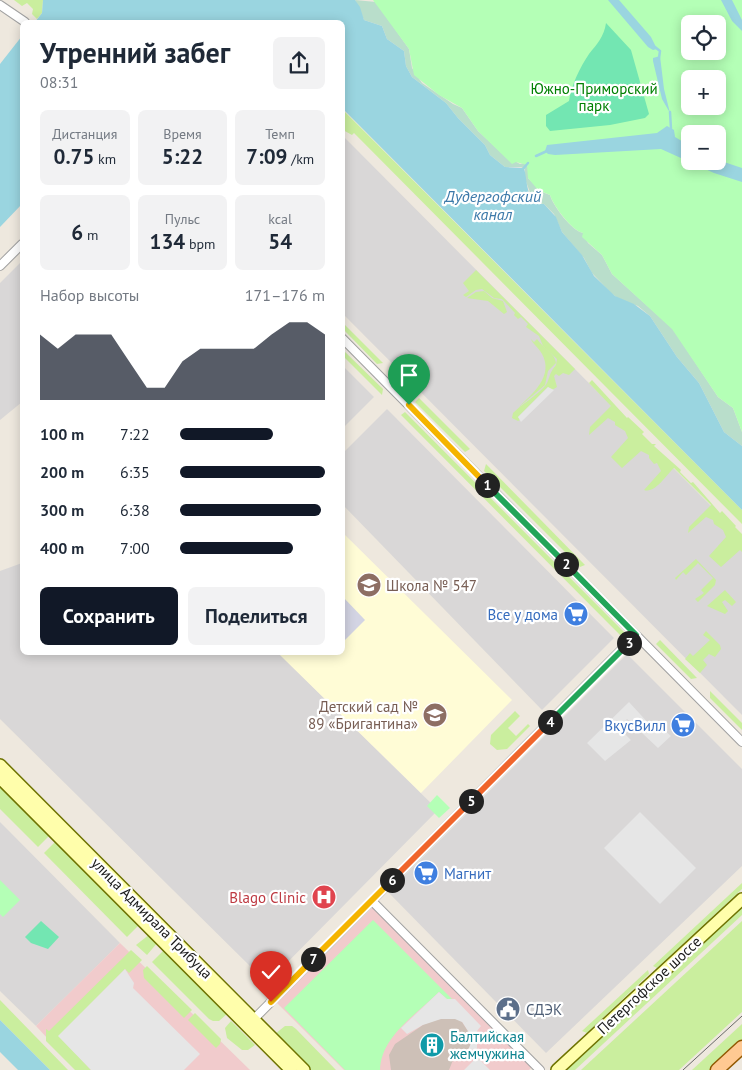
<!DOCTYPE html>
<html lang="ru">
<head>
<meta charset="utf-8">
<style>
	:root { --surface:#fff; --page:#f2f2f3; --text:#1f2937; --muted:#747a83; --accent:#111827 }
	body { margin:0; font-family:"PT Sans",sans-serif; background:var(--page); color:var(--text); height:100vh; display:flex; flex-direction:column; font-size:19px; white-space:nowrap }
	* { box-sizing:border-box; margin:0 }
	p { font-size:16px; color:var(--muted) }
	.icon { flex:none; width:28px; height:28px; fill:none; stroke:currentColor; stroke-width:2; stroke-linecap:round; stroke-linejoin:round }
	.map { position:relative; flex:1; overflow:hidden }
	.side { position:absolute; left:20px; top:20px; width:325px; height:635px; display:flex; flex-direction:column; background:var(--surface); border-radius:8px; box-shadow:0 2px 12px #0003 }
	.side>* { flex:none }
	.tools { position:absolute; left:681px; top:15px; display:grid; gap:10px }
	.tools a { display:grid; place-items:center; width:45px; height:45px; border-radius:8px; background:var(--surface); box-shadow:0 2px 12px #0003; font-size:25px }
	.pin { position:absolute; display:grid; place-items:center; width:42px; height:42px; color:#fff; margin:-51px -21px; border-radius:50% 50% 50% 0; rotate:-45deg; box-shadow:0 0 5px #0007 }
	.pin .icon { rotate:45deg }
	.km { position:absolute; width:25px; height:25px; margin:-12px; border-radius:50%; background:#222; color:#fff; font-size:14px; line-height:25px; text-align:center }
	.round { display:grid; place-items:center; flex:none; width:52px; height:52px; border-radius:8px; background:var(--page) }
	.head { display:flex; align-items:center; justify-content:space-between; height:85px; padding:0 20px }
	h1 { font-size:28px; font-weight:800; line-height:38px }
	.stats { display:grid; grid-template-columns:repeat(3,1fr); gap:8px; height:85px; padding:5px 20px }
	.stats div { display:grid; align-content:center; border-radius:8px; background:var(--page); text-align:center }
	.stats b { font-size:21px; font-weight:800 }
	.stats small { font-size:14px; font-weight:400 }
	.stats p { font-size:14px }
	.chart { height:140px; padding:10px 20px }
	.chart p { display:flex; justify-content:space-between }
	.chart svg { width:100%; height:90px; margin-top:5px; fill:var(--accent); opacity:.7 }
	.primary-button { display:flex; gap:10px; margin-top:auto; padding:10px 20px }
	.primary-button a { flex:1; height:58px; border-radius:8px; background:var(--accent); color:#fff; font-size:20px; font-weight:800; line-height:58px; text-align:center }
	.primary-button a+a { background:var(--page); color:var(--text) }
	ul { padding:0 20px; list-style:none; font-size:16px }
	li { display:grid; grid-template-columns:80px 60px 1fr; align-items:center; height:38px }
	li i { height:12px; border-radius:6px; background:var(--accent) }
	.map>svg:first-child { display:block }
</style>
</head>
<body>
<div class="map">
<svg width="742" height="1070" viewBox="0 0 742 1070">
	<rect width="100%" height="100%" fill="#eee8de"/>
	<g fill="#d9d7d7">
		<path d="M342 135 742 537V715L343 314Z"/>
		<path d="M22 261V402L0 420V283Z"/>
		<path d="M343 366 374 397 343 428Z"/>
		<path d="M387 409 614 638 542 710 343 505V453Z"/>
		<path d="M22 563V652L278 653 438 810 267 983 0 719V571Z"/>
		<path d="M627 654 742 769V866L546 1053 388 892Z"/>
		<path d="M0 822 120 943 36 1026 0 991Z"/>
	</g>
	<g fill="#f1cbcc">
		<path d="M373 907 532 1067 529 1070H344L277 1003Z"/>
		<path d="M120 943 250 1070H77L36 1026Z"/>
	</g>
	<path fill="#fffcd6" d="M343 533 512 700 421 793 278 653 342 652Z"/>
	<g fill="#caee9e">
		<path d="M14 0H43L42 13 37 19 32 14 33 9 27 3 22 6Z"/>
		<path d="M342 109 742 510V524L354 133 352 135 343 130Z"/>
		<path d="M476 270 580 374 575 369 569 375 563 373 559 376 556 374 554 376 557 387 552 390 548 387 518 417 520 420 518 421 512 418 513 413C523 403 535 397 545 386 550 380 548 374 556 365L557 359 543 346 539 336 526 327 528 324 521 317 518 319 514 315 515 313 502 299 494 298 482 289 476 290 466 297 463 295 469 291 463 283Z"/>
		<path d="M484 291 492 298 503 301 507 312 504 314 488 301 467 298 476 292Z"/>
		<path d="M342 323H343L383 363 377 364 343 329Z"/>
		<path d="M531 339 534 342 537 339C543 348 555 353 556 363L548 371 545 385 519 407C533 393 554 376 542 354 539 348 532 343 531 339Z"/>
		<path d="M342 349 383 389 382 395 343 356Z"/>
		<path d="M592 380 627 418 628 417 644 432 642 434 652 444H656L654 446 681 470 680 472 691 483 693 482 720 513 722 511 736 526 735 527 742 534V552L740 550 721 567 709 556 726 537 723 530 714 524 713 520 706 517 688 533 689 527 711 505 674 468C666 475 655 494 644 490L661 471 657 463 654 464 649 458V455L641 451 622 468 611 457 628 438 625 431 615 425V422L608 418 589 435 590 427 611 406 587 381 589 383Z"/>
		<path d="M419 398 470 449 465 452 415 402Z"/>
		<path d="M405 412 626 634V641L401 415Z"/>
		<path d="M486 464 585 565 580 567 484 471Z"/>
		<path d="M696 559 716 580 715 585 698 602 695 599 704 593 701 590 713 578 698 563 686 575 683 572 676 580 675 578Z"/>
		<path d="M725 590 736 602 732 606 725 600 722 602 728 611 725 614 707 606Z"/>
		<path d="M706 631 720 645 721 649 715 657 709 654 703 660 707 665 700 673 685 659 690 653 693 656 710 640 703 635Z"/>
		<path d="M660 640 697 678 691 679 656 644Z"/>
		<path d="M710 691 742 723V730L710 698Z"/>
		<path d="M515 711 520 716 508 728 516 736 528 724 530 726 507 749 497 750 490 744 491 735Z"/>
		<path d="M0 787 51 834 38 847 0 809Z"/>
		<path d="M57 840 139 925 127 937 44 853Z"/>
		<path d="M742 883V889L657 968 653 966Z"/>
		<path d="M742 908V915L575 1070H567Z"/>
		<path d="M742 921V1012L679 1070H581Z"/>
		<path d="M150 934 158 942 147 955 136 945Z"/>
		<path d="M131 950 142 960 129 973 125 969 59 1036 91 1070H75L46 1041V1029L49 1031Z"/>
		<path d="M164 950 228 1013 219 1021H213L209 1019 152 962Z"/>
		<path d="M147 966 192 1010 184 1018 144 978 143 970Z"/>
		<path d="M648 970 649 974 587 1033 582 1031Z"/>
		<path d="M0 1000 68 1070H50L0 1020Z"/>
		<path d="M195 1013 221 1039 220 1044 216 1048 188 1020Z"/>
		<path d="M231 1021 255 1045 248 1050H242L227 1038 225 1028Z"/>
		<path d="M742 1024V1041L711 1070H692Z"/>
		<path d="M285 1026H292L296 1029 336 1070H311L275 1034Z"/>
	</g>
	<path fill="#b9decb" d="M355 0 376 2 409 49 412 68 422 83 453 104 462 108 478 131 505 156 520 164 525 163 528 167V178L542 192 550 195C553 206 572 231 583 233L588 243 602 255 612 274 673 329 718 397 733 408 742 432V446L724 432 699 383 677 357 650 316 638 306 619 299 611 293 592 273 584 258 562 232 554 214 544 204 534 203 525 179V169L521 167H505L490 155 485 145 458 118 446 103 412 77 406 66 404 51 387 39 382 26 364 20Z"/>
	<g fill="#b4ffb6" fill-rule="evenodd">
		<path d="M373 0H742V432L733 408 718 397 672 329 612 274 602 255 582 237 583 233C572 231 553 205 550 195L538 190 528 178 527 165 516 162 512 164 478 131 462 108 439 95 414 75 409 49ZM690 24H718V51H690ZM690 79H718V106H690ZM690 134H718V161H690Z"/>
		<path d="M437 795 450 808 439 818 427 806Z"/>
		<path d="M0 880 20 900 3 917 0 914Z"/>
		<path d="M373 920 453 1000 447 999 439 992C417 1014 381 1036 380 1070H345L284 1008Z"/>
	</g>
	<g fill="#73e6b2">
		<path d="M606 23 631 50 649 114 645 118 610 125 550 131 546 126V115L569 101C571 86 580 67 589 54 597 44 604 37 606 23Z"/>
		<path d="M41 921 59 937 48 949 31 943 25 937Z"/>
	</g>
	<g fill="#e6e6e6">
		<path d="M548 387 554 390 521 422 518 417Z"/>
		<path d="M629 702 651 726 656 723 671 736 658 748 627 719 619 728 631 740 605 761 587 743Z"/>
		<path d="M640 812 696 868 660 904 604 848Z"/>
		<path d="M125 969 134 983 133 988 200 1054 184 1070H91L58 1036Z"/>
		<path d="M439 992 447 999H455L481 1026 477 1031V1057L490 1070H464L477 1057 468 1050 471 1042V1036L462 1022 423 1025 407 1034 401 1028Z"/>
	</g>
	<path fill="#d3d4e3" d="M343 597 365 620 343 642H342Z"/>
	<g fill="#9ad5e0">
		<path d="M43 0H355L360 7 364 20 382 26 387 39 404 51 406 66 412 77 446 103 458 118 485 145 490 155 505 167 524 168C527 178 526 195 536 204H544L556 217 562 232 582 255 594 276 615 296 634 304 650 316 677 357 699 383 724 432 742 446V510L343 109 342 22H35L42 13Z"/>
		<path d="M608 0H619L651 37 657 49 653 50 648 47Z"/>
		<path d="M721 0H732L742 20V31L732 21Z"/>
		<path d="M22 36V204L0 227V64Z"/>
		<path d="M660 56 664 89 670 113 662 99 653 61V58Z"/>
		<path d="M667 126 674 130 675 137 690 146V161L718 160 742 168V182L714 173 661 149 555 155 548 154 545 151 547 145 657 133Z"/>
		<path d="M0 1020 50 1070H18L0 1052Z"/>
	</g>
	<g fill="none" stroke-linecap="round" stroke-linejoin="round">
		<g stroke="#9ad5e0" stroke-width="2.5">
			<path d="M655 47 660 51 659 58"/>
			<path d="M670 112 671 129"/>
			<path d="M536 156 547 151"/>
			<path d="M522 170 528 163"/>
		</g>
	</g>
	<path fill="#cdc0b7" d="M441 1019H455L462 1022 471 1036V1043L468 1050 453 1060 449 1070H391L389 1055 395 1044 423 1025Z"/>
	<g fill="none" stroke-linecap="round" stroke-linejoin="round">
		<defs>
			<g id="street">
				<path d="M0 5 25 22"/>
				<path d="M0 266 22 244"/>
				<path d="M342 338 742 742"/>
				<path d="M372 901 540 1070"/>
				<path d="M250 1023 636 635"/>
			</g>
			<g id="secondary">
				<path d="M0 765 304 1070"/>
				<path d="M0 778 291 1070"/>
				<path d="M557 1070 742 899"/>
			</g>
			<path id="primary" d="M717 1070 742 1047"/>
		</defs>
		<use href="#street" stroke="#a1a1a1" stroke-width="10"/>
		<use href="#secondary" stroke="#6e7300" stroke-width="14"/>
		<use href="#primary" stroke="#915800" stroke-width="15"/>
		<use href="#street" stroke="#fff" stroke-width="8"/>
		<use href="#secondary" stroke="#fffeab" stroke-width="11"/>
		<use href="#primary" stroke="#ffc992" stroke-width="12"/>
		<path stroke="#686868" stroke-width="1" d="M683 1070 742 1016"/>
	</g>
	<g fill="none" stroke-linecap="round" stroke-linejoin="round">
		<defs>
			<path id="split-1" d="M409 405 487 485"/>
			<path id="split-2" d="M487 485 566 564"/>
			<path id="split-3" d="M566 564 636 635 629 643"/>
			<path id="split-4" d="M550 722 629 643"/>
			<path id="split-5" d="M471 801 550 722"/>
			<path id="split-6" d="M392 880 471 801"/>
			<path id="split-7" d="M313 959 392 880"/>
			<path id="split-8" d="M271 1002 313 959"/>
		</defs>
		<use href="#split-1" stroke="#fff" stroke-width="10"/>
		<use href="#split-2" stroke="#fff" stroke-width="10"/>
		<use href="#split-3" stroke="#fff" stroke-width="10"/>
		<use href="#split-4" stroke="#fff" stroke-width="10"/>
		<use href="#split-5" stroke="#fff" stroke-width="10"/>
		<use href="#split-6" stroke="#fff" stroke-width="10"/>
		<use href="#split-7" stroke="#fff" stroke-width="10"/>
		<use href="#split-8" stroke="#fff" stroke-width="10"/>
		<use href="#split-1" stroke="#f5b400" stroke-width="6"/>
		<use href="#split-2" stroke="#22a559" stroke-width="6"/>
		<use href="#split-3" stroke="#22a559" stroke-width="6"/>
		<use href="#split-4" stroke="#22a559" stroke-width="6"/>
		<use href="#split-5" stroke="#f0652b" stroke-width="6"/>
		<use href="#split-6" stroke="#f0652b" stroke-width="6"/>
		<use href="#split-7" stroke="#f5b400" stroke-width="6"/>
		<use href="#split-8" stroke="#f5b400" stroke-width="6"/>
	</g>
	<defs>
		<symbol id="school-disc" viewBox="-11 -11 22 22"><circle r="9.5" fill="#8d6e63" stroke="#fff"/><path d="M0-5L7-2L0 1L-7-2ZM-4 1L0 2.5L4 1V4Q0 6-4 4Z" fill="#fff"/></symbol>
		<symbol id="supermarket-disc" viewBox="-11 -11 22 22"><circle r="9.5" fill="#3f7fe0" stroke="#fff"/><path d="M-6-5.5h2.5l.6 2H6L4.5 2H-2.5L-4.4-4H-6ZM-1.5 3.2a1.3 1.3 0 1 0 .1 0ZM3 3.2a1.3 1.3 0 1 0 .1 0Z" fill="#fff"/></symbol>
		<symbol id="hospital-disc" viewBox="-11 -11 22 22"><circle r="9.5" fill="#e0444e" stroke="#fff"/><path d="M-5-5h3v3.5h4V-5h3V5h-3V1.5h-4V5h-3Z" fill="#fff"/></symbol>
		<symbol id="civic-disc" viewBox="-11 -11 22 22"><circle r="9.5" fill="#5c6f8a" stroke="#fff"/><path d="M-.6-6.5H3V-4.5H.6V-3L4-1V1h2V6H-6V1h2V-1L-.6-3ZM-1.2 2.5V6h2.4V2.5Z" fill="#fff"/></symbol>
		<symbol id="building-disc" viewBox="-11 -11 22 22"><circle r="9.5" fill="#0f9aa8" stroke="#fff"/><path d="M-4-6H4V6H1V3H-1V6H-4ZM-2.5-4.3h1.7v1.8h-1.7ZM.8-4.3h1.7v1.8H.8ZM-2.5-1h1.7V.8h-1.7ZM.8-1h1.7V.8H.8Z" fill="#fff"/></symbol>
	</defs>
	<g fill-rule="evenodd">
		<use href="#school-disc" x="355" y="571" width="28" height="28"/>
		<use href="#supermarket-disc" x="562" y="600" width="28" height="28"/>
		<use href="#school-disc" x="421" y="701" width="28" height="28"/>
		<use href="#supermarket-disc" x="669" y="711" width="28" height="28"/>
		<use href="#supermarket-disc" x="412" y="859" width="28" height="28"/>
		<use href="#hospital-disc" x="310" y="883" width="28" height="28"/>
		<use href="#civic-disc" x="494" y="995" width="28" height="28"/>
		<use href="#building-disc" x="418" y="1031" width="28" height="28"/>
	</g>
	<g text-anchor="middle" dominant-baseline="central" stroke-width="4.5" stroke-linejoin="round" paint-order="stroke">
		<g font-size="15" fill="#018003" stroke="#fff">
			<text x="594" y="88">Южно-Приморский<tspan x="594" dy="17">парк</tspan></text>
		</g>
		<g font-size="15" fill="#785e54" stroke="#fff" text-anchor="start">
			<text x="386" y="585">Школа № 547</text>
			<text x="418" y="706" text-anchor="end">Детский сад №<tspan x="418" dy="17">89 «Бригантина»</tspan></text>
		</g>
		<g font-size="15" fill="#366cbe" stroke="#fff" text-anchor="end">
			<text x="558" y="614">Все у дома</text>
			<text x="666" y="725">ВкусВилл</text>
			<text x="444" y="873" text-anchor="start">Магнит</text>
		</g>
		<g font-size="15" fill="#be3a42" stroke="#fff" text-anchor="end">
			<text x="306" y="897">Blago Clinic</text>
		</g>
		<g font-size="15" fill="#1a1a1a" stroke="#fff">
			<text transform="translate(152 918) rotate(45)">улица Адмирала Трибуца</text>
			<text transform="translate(649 985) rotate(-43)">Петергофское шоссе</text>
		</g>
		<g font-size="15" fill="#4e5e75" stroke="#fff" text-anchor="start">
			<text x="526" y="1009">СДЭК</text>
		</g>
		<g font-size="15" fill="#0d838f" stroke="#fff" text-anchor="start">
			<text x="450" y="1036">Балтийская<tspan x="450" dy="17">жемчужина</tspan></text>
		</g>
		<g font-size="16" font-style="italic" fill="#3d7aaa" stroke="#fff">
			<text x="493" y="196">Дудергофский<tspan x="493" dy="18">канал</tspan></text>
		</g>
	</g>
</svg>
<div class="tools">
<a><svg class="icon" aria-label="locate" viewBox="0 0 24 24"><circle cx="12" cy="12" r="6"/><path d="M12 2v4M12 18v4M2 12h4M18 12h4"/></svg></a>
<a>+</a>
<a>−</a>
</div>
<div class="pin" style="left:409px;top:405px;background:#1e9e55"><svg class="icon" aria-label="arrive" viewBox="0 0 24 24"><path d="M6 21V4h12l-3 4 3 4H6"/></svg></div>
<div class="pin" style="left:271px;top:1002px;background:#d93025"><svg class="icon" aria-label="check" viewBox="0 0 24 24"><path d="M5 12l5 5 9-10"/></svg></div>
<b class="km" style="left:487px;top:485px">1</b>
<b class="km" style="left:566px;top:564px">2</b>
<b class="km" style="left:629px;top:643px">3</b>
<b class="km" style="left:550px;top:722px">4</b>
<b class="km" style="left:471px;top:801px">5</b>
<b class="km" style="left:392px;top:880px">6</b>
<b class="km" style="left:313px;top:959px">7</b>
<section class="side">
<div class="head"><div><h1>Утренний забег</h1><p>08:31</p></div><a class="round"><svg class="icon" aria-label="share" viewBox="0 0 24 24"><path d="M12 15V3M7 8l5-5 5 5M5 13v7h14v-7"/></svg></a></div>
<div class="stats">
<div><p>Дистанция</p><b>0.75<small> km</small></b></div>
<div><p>Время</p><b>5:22</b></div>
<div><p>Темп</p><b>7:09<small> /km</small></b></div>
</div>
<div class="stats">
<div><b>6<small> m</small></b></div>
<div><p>Пульс</p><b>134<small> bpm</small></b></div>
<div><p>kcal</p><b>54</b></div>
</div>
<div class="chart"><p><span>Набор высоты</span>171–176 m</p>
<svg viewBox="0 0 160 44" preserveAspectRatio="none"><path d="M0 44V12L10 19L20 12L30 12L40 12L50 25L60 38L70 38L80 25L90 19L100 19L110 19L120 19L130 12L140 6L150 6L160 12V44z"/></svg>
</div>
<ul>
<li><b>100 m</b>7:22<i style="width:64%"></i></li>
<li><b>200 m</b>6:35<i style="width:100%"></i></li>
<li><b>300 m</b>6:38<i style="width:97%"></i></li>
<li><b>400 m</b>7:00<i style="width:78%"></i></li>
</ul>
<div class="primary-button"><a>Сохранить</a><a>Поделиться</a></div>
</section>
</div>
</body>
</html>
